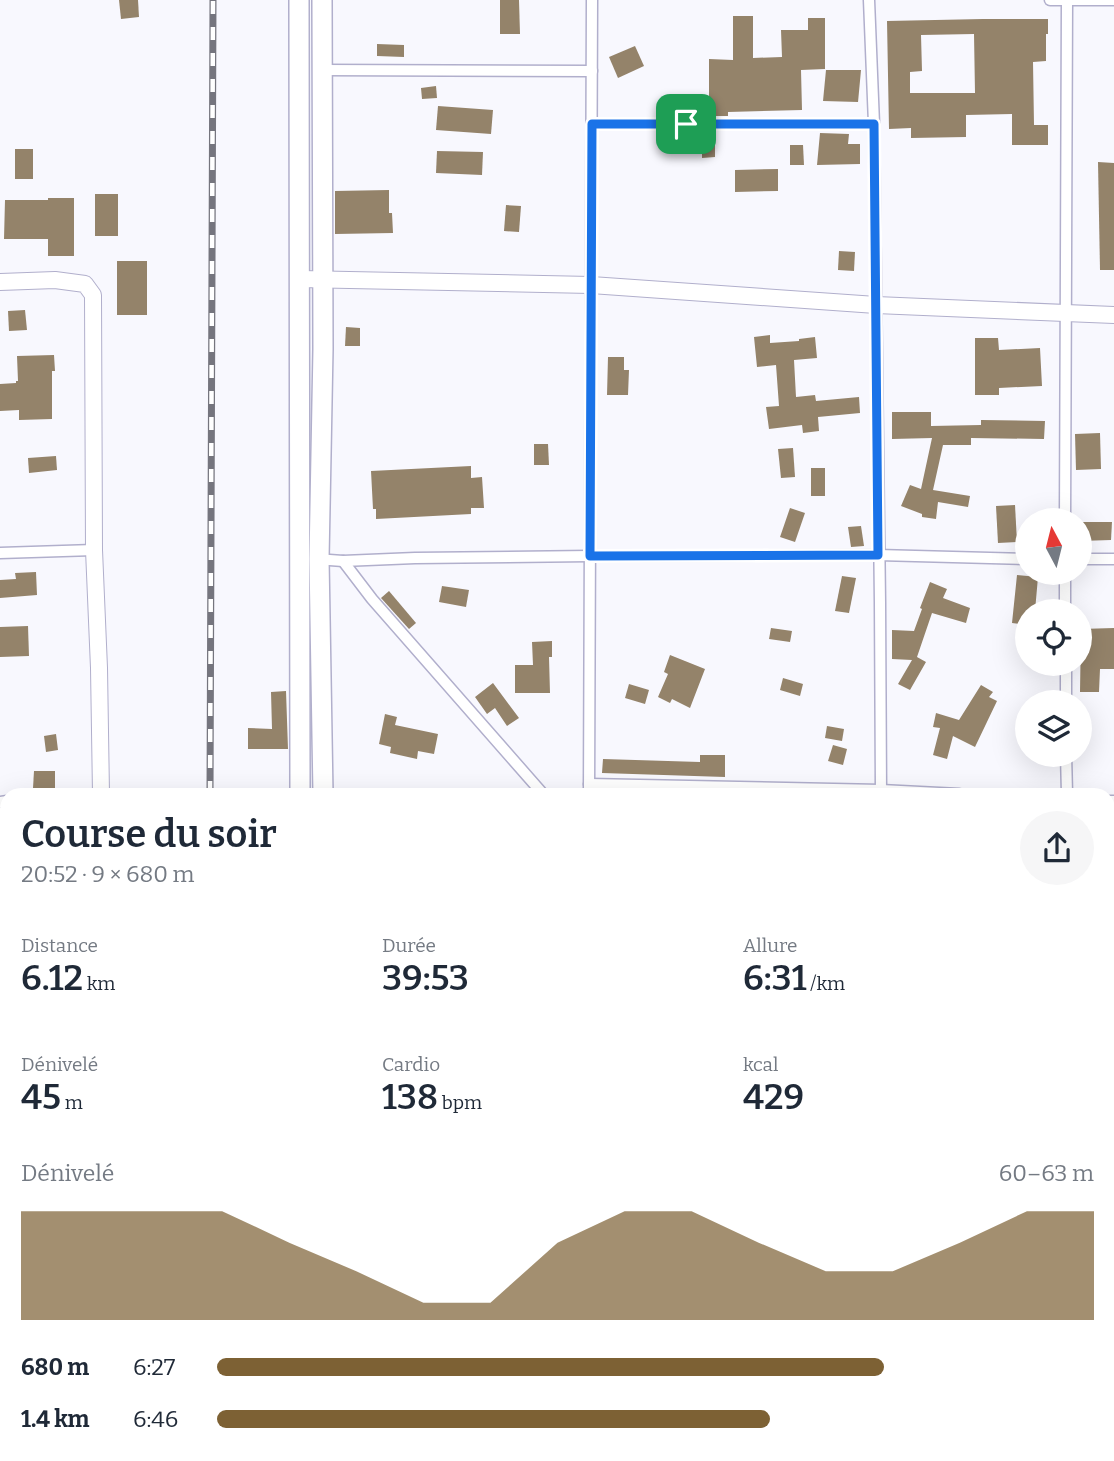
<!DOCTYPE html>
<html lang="fr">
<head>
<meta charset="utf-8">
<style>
	:root { --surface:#fff; --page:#f6f6f7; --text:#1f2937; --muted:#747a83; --accent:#7d6134 }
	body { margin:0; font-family:Bitter,serif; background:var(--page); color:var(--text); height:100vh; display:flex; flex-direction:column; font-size:26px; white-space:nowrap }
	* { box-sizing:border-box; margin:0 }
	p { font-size:23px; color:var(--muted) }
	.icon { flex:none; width:38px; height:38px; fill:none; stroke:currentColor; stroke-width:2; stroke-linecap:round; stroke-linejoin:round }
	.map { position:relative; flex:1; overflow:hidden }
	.drawer { position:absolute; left:0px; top:788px; width:1115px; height:674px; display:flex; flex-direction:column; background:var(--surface); border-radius:21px 21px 0 0; box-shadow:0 7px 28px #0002 }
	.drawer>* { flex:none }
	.needle { width:46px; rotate:353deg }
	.tools { position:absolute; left:1015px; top:508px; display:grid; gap:14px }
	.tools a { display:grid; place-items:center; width:77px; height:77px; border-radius:50%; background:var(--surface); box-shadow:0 7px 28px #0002; font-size:35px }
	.pin { position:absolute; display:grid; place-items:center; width:60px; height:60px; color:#fff; margin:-30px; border-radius:14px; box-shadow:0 4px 10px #0006 }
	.round { display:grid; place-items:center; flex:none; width:74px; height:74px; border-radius:37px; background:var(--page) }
	.overview { display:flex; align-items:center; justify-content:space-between; height:119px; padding:0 21px }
	h1 { font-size:38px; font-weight:600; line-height:52px }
	.metrics { display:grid; grid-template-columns:repeat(3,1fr); gap:10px; height:119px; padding:7px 21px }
	.metrics div { display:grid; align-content:center }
	.metrics b { font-size:35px; font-weight:600 }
	.metrics small { font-size:19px; font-weight:400 }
	.metrics p { font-size:19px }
	.chart { height:196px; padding:14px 21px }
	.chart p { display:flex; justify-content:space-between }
	.chart svg { width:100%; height:126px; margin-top:7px; fill:var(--accent); opacity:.7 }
	ul { padding:0 21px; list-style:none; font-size:23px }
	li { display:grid; grid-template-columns:112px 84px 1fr; align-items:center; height:52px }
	li i { height:18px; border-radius:9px; background:var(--accent) }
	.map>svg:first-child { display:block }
</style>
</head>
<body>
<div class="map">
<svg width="1114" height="1461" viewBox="0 0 1114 1461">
	<rect width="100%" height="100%" fill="#f8f8fe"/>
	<g fill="#94836a" fill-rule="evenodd">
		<path d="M119 0H138L139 17 121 19Z"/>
		<path d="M500 0H519L520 34H500Z"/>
		<path d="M733 16H753V58L782 57 781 30H808V18H825V69L801 70 802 110 728 112V116H709V59L733 60Z"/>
		<path d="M983 19H1048V34H1046V61L1033 62 1034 125H1048V145H1012V114L966 115V137L911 138V128L889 129 887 21ZM974 34 975 93H910V72L922 71 921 35Z"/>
		<path d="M377 44 404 45V57L377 56Z"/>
		<path d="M635 46 644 66 618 78 609 57Z"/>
		<path d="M826 70H861L858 102 823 101Z"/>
		<path d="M436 86 437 98 422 99 421 88Z"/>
		<path d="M438 106 493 110 491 134 436 130Z"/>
		<path d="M820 133 849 134 848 144H860V164L817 165Z"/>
		<path d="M702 144H715V157L702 158Z"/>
		<path d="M790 145H803L804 165H790Z"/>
		<rect x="15" y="149" width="18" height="30"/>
		<path d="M437 151 483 152 482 175 436 173Z"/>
		<path d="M1098 162 1114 163V270H1100Z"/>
		<path d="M778 169V191L735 192V170Z"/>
		<path d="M389 190V213H392L393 233 335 234V191Z"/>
		<rect x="95" y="194" width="23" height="42"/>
		<path d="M48 198H74V256H48V239H4L5 200H48Z"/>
		<path d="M506 205 521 206 519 232 504 231Z"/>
		<path d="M839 251 855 252 854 271 838 270Z"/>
		<rect x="117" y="261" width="30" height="54"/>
		<path d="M25 310 27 330 9 331 8 311Z"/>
		<path d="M346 327 360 328V346H345Z"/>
		<path d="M770 335V343L799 341V339L815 337 817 358 794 360 796 397 815 395 816 401 859 397 860 413 818 417 819 431 803 433 802 425 769 429 766 407 779 406 776 365 757 367 754 337Z"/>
		<path d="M975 338H998L999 350 1040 348 1042 386 999 388V395H975Z"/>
		<path d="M54 355 55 371H52V419L19 420V410L0 411V384L16 383V381H18L17 356Z"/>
		<path d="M608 357H624V370H629L628 395H607Z"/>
		<path d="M892 412H931V426L981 425V420L1045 421 1044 439 971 438V445H943L933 490 970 496 968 507 938 502 936 519 922 517V514L901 506 910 485 921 489 932 438 892 439Z"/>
		<path d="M1100 433 1101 469 1076 470 1075 434Z"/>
		<path d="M534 444H548L549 465H534Z"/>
		<path d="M793 448 795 477 781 478 778 449Z"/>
		<path d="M56 456 57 470 29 473 28 458Z"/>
		<path d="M471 466V478L482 477 484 508H471V514L376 519V509H373L371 471Z"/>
		<rect x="811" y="468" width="14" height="28"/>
		<path d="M1015 505 1017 542 998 543 996 506Z"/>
		<path d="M790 508 805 513 795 542 780 537Z"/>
		<path d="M1080 522H1112L1111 540 1080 541Z"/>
		<path d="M861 526 864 546 851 547 848 527Z"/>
		<path d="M36 572 37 595 0 598V580L16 579 15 573Z"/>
		<path d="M1017 575 1038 577 1035 611H1027V625L1012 623Z"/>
		<path d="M842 576 856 578 849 613 835 611Z"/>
		<path d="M930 582 947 589 943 598 970 608 966 623 932 613 917 657 926 662 910 690 898 684 912 660 892 659V630L914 631 922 609 920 608Z"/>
		<path d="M442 586 469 590 466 607 439 602Z"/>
		<path d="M389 591 416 623 409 629 381 598Z"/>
		<path d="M28 626 29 656 0 657V627Z"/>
		<path d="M771 628 792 631 790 642 769 639Z"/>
		<path d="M1114 628V669H1100L1099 692H1080L1081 629Z"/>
		<path d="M552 641V657H549L550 693H515V665H533L532 642Z"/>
		<path d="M670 655 705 669 690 708 672 699 670 703 658 697 668 674 664 672Z"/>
		<path d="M783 678 803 684 800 696 780 690Z"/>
		<path d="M493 683 519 718 507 726 495 708 487 714 475 697Z"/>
		<path d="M629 684 649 690 645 704 625 698Z"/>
		<path d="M981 685 993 692 989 697 997 701 975 747 953 736 947 759 933 755 940 728 933 727 936 713 959 720Z"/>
		<path d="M286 691 288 749H248V728L272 729 271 692Z"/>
		<path d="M385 714 397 717 395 725 438 734 434 754 418 751 417 759 390 753 391 747 379 744Z"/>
		<path d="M827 726 844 729 842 741 825 738Z"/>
		<path d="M56 734 58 750 46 752 44 736Z"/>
		<path d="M833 745 847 749 843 765 828 761Z"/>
		<path d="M700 755H725V777L602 773 603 759 700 762Z"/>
		<path d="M34 771H55V789L33 788Z"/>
	</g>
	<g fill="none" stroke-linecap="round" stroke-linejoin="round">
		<defs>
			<g id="street">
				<path d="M869 0 874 124 880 603 881 794"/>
				<path d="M1050 0H1114"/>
				<path d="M322 70 592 71"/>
				<path d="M592 124H874"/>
				<path d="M1065 520 1067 0"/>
				<path d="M0 553 94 550"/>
				<path d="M316 559 343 561 415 558 590 556 878 555 1027 559"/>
				<path d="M1080 559H1114"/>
				<path d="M343 561 372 599 543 794"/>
				<path d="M1065 572V611"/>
				<path d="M1066 663V702"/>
				<path d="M1066 754 1067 794"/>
				<path d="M589 784 881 790 959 794"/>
				<path d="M589 794 592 0"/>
				<path d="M1108 801H1114"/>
				<path d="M0 802 7 801"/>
				<path d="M1108 1040H1114"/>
				<path d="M1108 1281H1114"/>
				<path d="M477 1454 494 1461"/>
				<path d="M1101 1454 1106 1461"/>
				<path d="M998 1461 1001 1454"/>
			</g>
			<g id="secondary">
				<path d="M300 279 591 285 876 305 1114 315"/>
				<path d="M0 282 55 280 85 284 93 295 94 550 99 668 101 794"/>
				<path d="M0 1126H7"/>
				<path d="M180 1461V1454"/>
			</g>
			<g id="highway">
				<path d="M299 0 300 794"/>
				<path d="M322 0 323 349 319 559 323 794"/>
				<path d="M357 1454 358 1461"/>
				<path d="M379 1454 380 1461"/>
			</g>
		</defs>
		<use href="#street" stroke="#b1afcc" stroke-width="13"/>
		<use href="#secondary" stroke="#b1afcc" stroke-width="18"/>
		<use href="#highway" stroke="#b1afcc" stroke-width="22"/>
		<use href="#street" stroke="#fff" stroke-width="10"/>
		<use href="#secondary" stroke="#fff" stroke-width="16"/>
		<use href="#highway" stroke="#fff" stroke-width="19"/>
		<defs>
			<g id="rail">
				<path d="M210 794 213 0"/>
				<path d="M203 1454V1461"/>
			</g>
		</defs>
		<use href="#rail" stroke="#75757e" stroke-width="7"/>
		<use href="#rail" stroke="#fff" stroke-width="4.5" stroke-dasharray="13" stroke-linecap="butt"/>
	</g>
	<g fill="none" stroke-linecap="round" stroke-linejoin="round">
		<defs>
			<path id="route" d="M592 124H874L878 555 590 556Z"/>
		</defs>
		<use href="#route" stroke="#fff" stroke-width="14"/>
		<use href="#route" stroke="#1a73e8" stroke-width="9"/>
	</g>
</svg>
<div class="tools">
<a><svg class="needle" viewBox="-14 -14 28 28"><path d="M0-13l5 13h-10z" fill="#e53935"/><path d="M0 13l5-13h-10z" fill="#747a83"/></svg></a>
<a><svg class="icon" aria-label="locate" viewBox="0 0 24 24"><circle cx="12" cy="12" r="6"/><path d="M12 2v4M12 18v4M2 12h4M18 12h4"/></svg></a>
<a><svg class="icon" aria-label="layers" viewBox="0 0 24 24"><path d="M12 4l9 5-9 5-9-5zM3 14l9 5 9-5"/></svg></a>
</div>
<div class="pin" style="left:686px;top:124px;background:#1e9e55"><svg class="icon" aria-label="arrive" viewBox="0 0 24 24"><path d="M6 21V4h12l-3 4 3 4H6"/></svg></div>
<section class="drawer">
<div class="overview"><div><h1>Course du soir</h1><p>20:52 · 9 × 680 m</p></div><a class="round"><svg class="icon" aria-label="share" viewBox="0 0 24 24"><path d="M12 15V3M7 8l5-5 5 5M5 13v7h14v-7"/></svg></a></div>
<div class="metrics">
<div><p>Distance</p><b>6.12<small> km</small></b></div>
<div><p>Durée</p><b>39:53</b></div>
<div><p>Allure</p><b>6:31<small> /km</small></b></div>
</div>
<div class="metrics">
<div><p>Dénivelé</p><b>45<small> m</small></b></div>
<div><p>Cardio</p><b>138<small> bpm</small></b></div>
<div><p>kcal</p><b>429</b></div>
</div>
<div class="chart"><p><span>Dénivelé</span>60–63 m</p>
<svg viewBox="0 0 160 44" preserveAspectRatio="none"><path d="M0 44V6L10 6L20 6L30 6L40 17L50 27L60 38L70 38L80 17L90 6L100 6L110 17L120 27L130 27L140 17L150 6L160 6V44z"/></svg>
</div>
<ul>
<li><b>680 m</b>6:27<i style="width:76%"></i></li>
<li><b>1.4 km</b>6:46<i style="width:63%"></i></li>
</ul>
</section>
</div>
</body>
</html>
